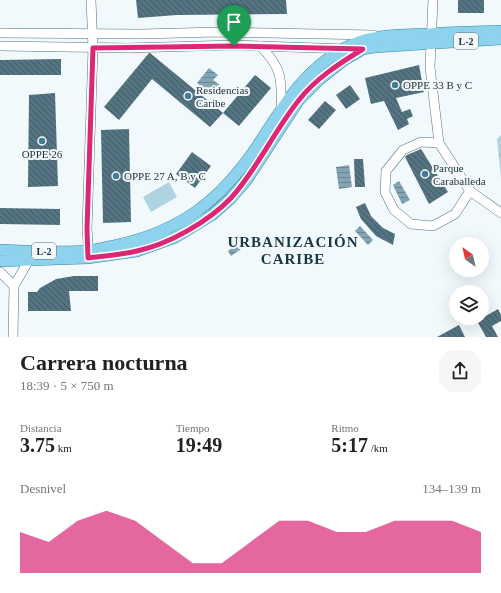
<!DOCTYPE html>
<html lang="es">
<head>
<meta charset="utf-8">
<style>
	:root { --surface:#fff; --page:#f6f6f6; --text:#222; --muted:#767676; --accent:#db2777 }
	body { margin:0; font-family:Georgia,serif; background:var(--page); color:var(--text); height:100vh; display:flex; flex-direction:column; font-size:15px; white-space:nowrap }
	* { box-sizing:border-box; margin:0 }
	p { font-size:13px; color:var(--muted) }
	.icon { flex:none; width:22px; height:22px; fill:none; stroke:currentColor; stroke-width:2; stroke-linecap:round; stroke-linejoin:round }
	.map { position:relative; height:337px; overflow:hidden }
	.drawer { display:flex; flex-direction:column; background:var(--surface); flex:1 }
	.drawer>* { flex:none }
	.needle { width:26px; rotate:326deg }
	.buttons { position:absolute; left:449px; top:237px; display:grid; gap:8px }
	.buttons a { display:grid; place-items:center; width:40px; height:40px; border-radius:50%; background:var(--surface); box-shadow:0 4px 16px #0002; font-size:20px }
	.pin { position:absolute; display:grid; place-items:center; width:34px; height:34px; color:#fff; margin:-41px -17px; border-radius:50% 50% 50% 0; rotate:-45deg; box-shadow:0 0 4px #0007 }
	.pin .icon { rotate:45deg }
	.round { display:grid; place-items:center; flex:none; width:42px; height:42px; border-radius:16px; background:var(--page) }
	.head { display:flex; align-items:center; justify-content:space-between; height:68px; padding:0 20px }
	h1 { font-size:22px; font-weight:800; line-height:30px }
	.metrics { display:grid; grid-template-columns:repeat(3,1fr); gap:6px; height:68px; padding:4px 20px }
	.metrics div { display:grid; align-content:center }
	.metrics b { font-size:20px; font-weight:800 }
	.metrics small { font-size:11px; font-weight:400 }
	.metrics p { font-size:11px }
	.chart { height:112px; padding:8px 20px }
	.chart p { display:flex; justify-content:space-between }
	.chart svg { width:100%; height:72px; margin-top:4px; fill:var(--accent); opacity:.7 }
	.map>svg:first-child { display:block }
</style>
</head>
<body>
<div class="map">
<svg width="501" height="337" viewBox="0 0 501 337">
	<defs>
		<pattern id="grass-tufts" width="24" height="20" patternUnits="userSpaceOnUse"><rect width="24" height="20" fill="#b0d3e2"/><path d="M3 7l-1-3M5 7V3M7 7l1-3M15 17l-1-3M17 17v-4M19 17l1-3" fill="none" stroke="#97b6c3"/></pattern>
		<pattern id="water-rules" width="6" height="5" patternUnits="userSpaceOnUse"><rect width="6" height="5" fill="#82a4b3"/><path d="M0 2.5h6" fill="none" stroke="#6a8693"/></pattern>
		<pattern id="building-back-hatch" width="6" height="6" patternUnits="userSpaceOnUse"><rect width="6" height="6" fill="#547482"/><path d="M-1 5l2 2M0 0l6 6M5-1l2 2" fill="none" stroke="#425b66"/></pattern>
	</defs>
	<rect width="100%" height="100%" fill="#f2f9fc"/>
	<path fill="url(#grass-tufts)" d="M501 135V178L497 139Z"/>
	<path fill="#b0d3e2" d="M169 182 177 197 151 212 143 197Z"/>
	<g fill="url(#water-rules)">
		<path d="M209 68 218 75 213 80 220 85 212 95 197 83Z"/>
		<path d="M349 165 352 187 339 189 336 167Z"/>
		<path d="M399 181 410 200 402 204 393 185Z"/>
		<path d="M360 226 373 240 368 245 355 231Z"/>
		<path d="M237 244 241 249 231 256 228 251Z"/>
	</g>
	<g fill="url(#building-back-hatch)">
		<path d="M136 0H286L287 14 177 15 138 18Z"/>
		<rect x="458" y="0" width="26" height="13"/>
		<path d="M149 53H150L223 113 210 127 152 79 119 120 104 107Z"/>
		<path d="M61 59V75H0V60Z"/>
		<path d="M419 65 424 92 396 98 402 112 410 109 413 116 407 119 409 124 398 130 384 101 371 104 365 78Z"/>
		<path d="M255 75 271 88 239 126 223 113Z"/>
		<path d="M350 85 360 99 346 109 336 95Z"/>
		<path d="M55 93 58 186 28 187 29 95Z"/>
		<path d="M325 101 336 110 319 129 308 120Z"/>
		<path d="M129 129 131 222 103 223 101 130Z"/>
		<path d="M421 149 448 192 429 204 405 157 407 155Z"/>
		<path d="M192 152 211 166 195 188 176 174Z"/>
		<path d="M354 159H363L365 187H355Z"/>
		<path d="M365 203 371 216 383 228 395 234 393 245 376 236 361 219 356 207Z"/>
		<path d="M0 208 60 209V225L0 224Z"/>
		<path d="M74 276H98V291H69L71 311H28V292H37L40 288 49 283 56 279Z"/>
		<path d="M498 309 501 315V321L492 326 498 337H486L477 321Z"/>
		<path d="M459 325 465 337H437Z"/>
	</g>
	<g fill="none" stroke-linecap="round" stroke-linejoin="round">
		<defs>
			<g id="minor">
				<path d="M433 0 430 67 439 143 470 191 501 213"/>
				<path d="M0 33 142 34 217 32 374 35"/>
				<path d="M0 46 128 48 234 45 346 49"/>
				<path d="M260 46C282 67 282 80 281 109"/>
				<path d="M439 143 421 142 403 150 386 171 385 192 394 210 411 224 433 226 455 214 470 191"/>
				<path d="M89 257 87 229 93 48 91 0"/>
				<path d="M0 272 14 286 29 260"/>
				<path d="M13 337 14 286"/>
			</g>
			<g id="major">
				<path d="M0 250C29 251 59 253 88 251 97 250 108 247 117 245 182 231 222 199 258 145 283 107 302 72 343 49 369 34 399 35 429 34 453 32 477 32 501 31"/>
				<path d="M0 261 88 258 137 251 176 237 212 215 230 199 246 181 299 100 320 79 344 60 363 49 375 47 501 39"/>
			</g>
		</defs>
		<use href="#minor" stroke="#51717f" stroke-width="10"/>
		<use href="#major" stroke="#3888a6" stroke-width="12"/>
		<use href="#minor" stroke="#fff" stroke-width="9"/>
		<use href="#major" stroke="#8ed3ed" stroke-width="11"/>
	</g>
	<g fill="none" stroke-linecap="round" stroke-linejoin="round">
		<defs>
			<path id="route" d="M234 46 363 49C340 63 315 79 299 100 274 131 258 168 231 198 208 222 169 244 137 251 121 255 104 256 88 258L87 229 93 48Z"/>
		</defs>
		<use href="#route" stroke="#fff" stroke-width="8"/>
		<use href="#route" stroke="#db2777" stroke-width="5"/>
	</g>
	<g fill="#417c94" stroke="#f2f9fc" stroke-width="1.5">
		<circle cx="395" cy="85" r="4"/>
		<circle cx="188" cy="96" r="4"/>
		<circle cx="42" cy="141" r="4"/>
		<circle cx="425" cy="174" r="4"/>
		<circle cx="116" cy="176" r="4"/>
	</g>
	<g text-anchor="middle" dominant-baseline="central" stroke-width="4" stroke-linejoin="round" paint-order="stroke">
		<g fill="#f2f9fc" stroke="#626e74" stroke-width="1">
			<rect x="454" y="33" width="24" height="16" rx="3"/>
			<rect x="32" y="243" width="24" height="16" rx="3"/>
		</g>
		<g font-size="10" font-weight="bold" fill="#253339">
			<text x="466" y="41">L-2</text>
			<text x="44" y="251">L-2</text>
		</g>
		<g font-size="11" fill="#253339" stroke="#f2f9fc" text-anchor="start">
			<text x="403" y="85">OPPE 33 B y C</text>
			<text x="196" y="90">Residencias<tspan x="196" dy="13">Caribe</tspan></text>
			<text x="42" y="154" text-anchor="middle">OPPE 26</text>
			<text x="433" y="168">Parque<tspan x="433" dy="13">Caraballeda</tspan></text>
			<text x="124" y="176">OPPE 27 A, B y C</text>
		</g>
		<g font-size="15" font-weight="bold" letter-spacing="1" fill="#183744" stroke="#f2f9fc">
			<text x="293" y="242">URBANIZACIÓN<tspan x="293" dy="17">CARIBE</tspan></text>
		</g>
	</g>
</svg>
<div class="buttons">
<a><svg class="needle" viewBox="-14 -14 28 28"><path d="M0-13l5 13h-10z" fill="#e53935"/><path d="M0 13l5-13h-10z" fill="#767676"/></svg></a>
<a><svg class="icon" aria-label="layers" viewBox="0 0 24 24"><path d="M12 4l9 5-9 5-9-5zM3 14l9 5 9-5"/></svg></a>
</div>
<div class="pin" style="left:234px;top:46px;background:#1e9e55"><svg class="icon" aria-label="arrive" viewBox="0 0 24 24"><path d="M6 21V4h12l-3 4 3 4H6"/></svg></div>
</div>
<section class="drawer">
<div class="head"><div><h1>Carrera nocturna</h1><p>18:39 · 5 × 750 m</p></div><a class="round"><svg class="icon" aria-label="share" viewBox="0 0 24 24"><path d="M12 15V3M7 8l5-5 5 5M5 13v7h14v-7"/></svg></a></div>
<div class="metrics">
<div><p>Distancia</p><b>3.75<small> km</small></b></div>
<div><p>Tiempo</p><b>19:49</b></div>
<div><p>Ritmo</p><b>5:17<small> /km</small></b></div>
</div>
<div class="chart"><p><span>Desnivel</span>134–139 m</p>
<svg viewBox="0 0 160 44" preserveAspectRatio="none"><path d="M0 44V19L10 25L20 12L30 6L40 12L50 25L60 38L70 38L80 25L90 12L100 12L110 19L120 19L130 12L140 12L150 12L160 19V44z"/></svg>
</div>
</section>
</body>
</html>
